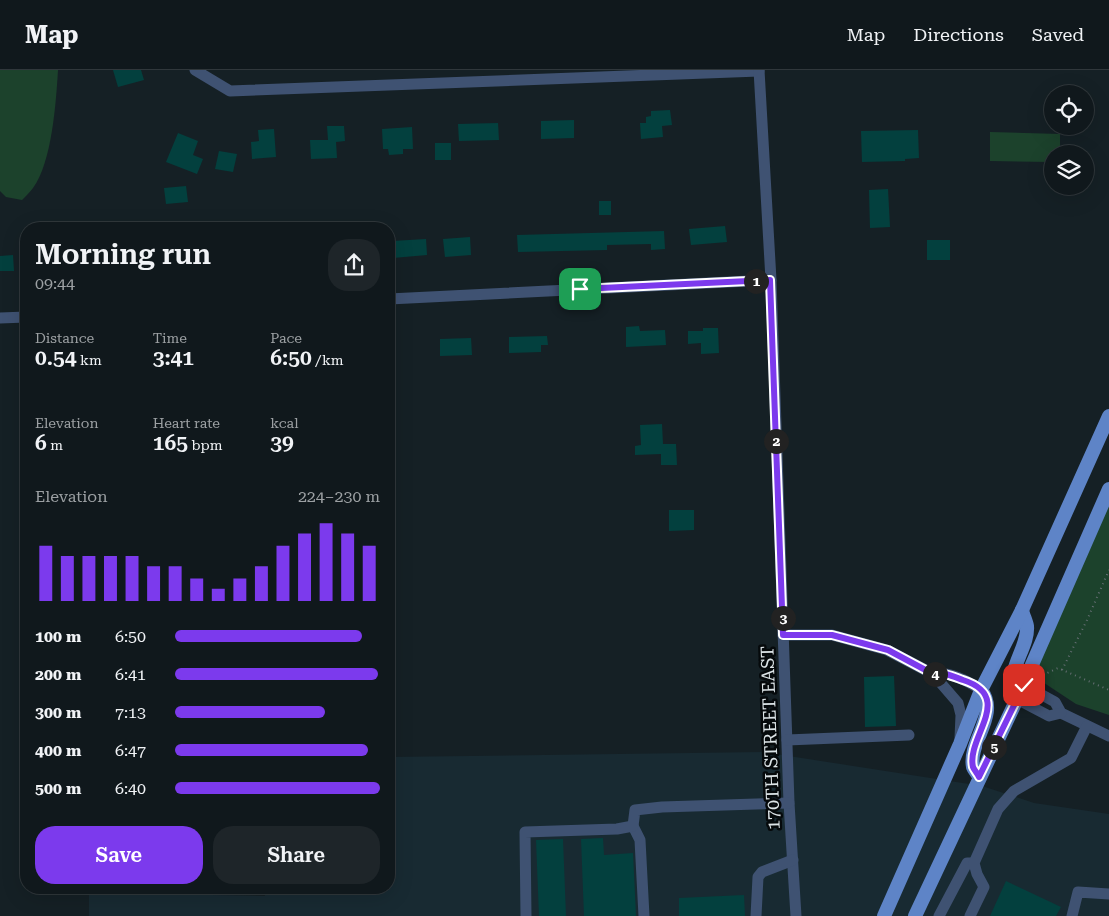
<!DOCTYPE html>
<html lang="en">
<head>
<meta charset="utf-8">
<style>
	:root { --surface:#10181c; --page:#1e2529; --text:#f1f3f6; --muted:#9ca0a3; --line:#30373b; --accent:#7c3aed }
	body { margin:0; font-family:"Roboto Serif",serif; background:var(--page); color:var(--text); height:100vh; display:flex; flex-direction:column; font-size:19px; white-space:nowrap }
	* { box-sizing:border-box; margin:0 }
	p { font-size:16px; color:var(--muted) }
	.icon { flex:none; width:28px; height:28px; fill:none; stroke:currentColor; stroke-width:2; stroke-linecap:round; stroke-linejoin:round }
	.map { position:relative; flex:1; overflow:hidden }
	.drawer { position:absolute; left:20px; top:152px; width:375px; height:672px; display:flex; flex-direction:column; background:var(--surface); border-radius:20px; box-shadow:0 5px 20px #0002,0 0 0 1px var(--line) }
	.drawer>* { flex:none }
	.fabs { position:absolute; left:1044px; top:15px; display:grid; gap:10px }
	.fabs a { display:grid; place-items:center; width:50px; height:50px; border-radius:50%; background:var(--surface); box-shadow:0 5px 20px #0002,0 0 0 1px var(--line); font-size:25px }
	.pin { position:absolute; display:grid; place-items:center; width:42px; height:42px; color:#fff; margin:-21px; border-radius:10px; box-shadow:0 2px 8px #0006 }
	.km { position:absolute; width:25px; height:25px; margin:-12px; border-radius:50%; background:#222; color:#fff; font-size:14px; line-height:25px; text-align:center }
	.round { display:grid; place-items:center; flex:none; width:52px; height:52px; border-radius:20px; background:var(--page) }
	.summary { display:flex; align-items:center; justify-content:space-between; height:85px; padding:0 15px }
	h1 { font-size:28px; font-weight:600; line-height:38px }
	.figures { display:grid; grid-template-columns:repeat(3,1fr); gap:8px; height:85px; padding:5px 15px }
	.figures div { display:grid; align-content:center }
	.figures b { font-size:21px; font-weight:600 }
	.figures small { font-size:14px; font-weight:400 }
	.figures p { font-size:14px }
	.chart { height:140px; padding:10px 15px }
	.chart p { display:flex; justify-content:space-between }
	.chart svg { width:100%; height:90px; margin-top:5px; stroke:var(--accent); stroke-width:6 }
	.cta { display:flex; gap:10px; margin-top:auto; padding:10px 15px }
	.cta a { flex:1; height:58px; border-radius:20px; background:var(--accent); color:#fff; font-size:20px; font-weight:600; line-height:58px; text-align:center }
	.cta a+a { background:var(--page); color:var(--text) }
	ul { padding:0 15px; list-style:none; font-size:16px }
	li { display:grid; grid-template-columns:80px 60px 1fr; align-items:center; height:38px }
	li i { height:12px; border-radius:6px; background:var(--accent) }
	header { display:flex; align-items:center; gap:30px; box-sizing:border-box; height:70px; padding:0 25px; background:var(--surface); border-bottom:1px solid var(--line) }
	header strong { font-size:24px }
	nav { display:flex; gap:28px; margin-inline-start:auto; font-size:18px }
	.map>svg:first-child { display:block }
</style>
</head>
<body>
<header>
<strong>Map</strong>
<nav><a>Map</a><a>Directions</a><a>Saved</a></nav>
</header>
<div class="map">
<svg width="1109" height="846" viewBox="0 0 1109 846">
	<rect width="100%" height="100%" fill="#152025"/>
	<path fill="#182a32" d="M763 682 982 716 1034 733 1109 744V846H89V823L265 826V819H389V687Z"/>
	<g fill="#1c422c">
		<path d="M0 0H58C56 32 52 92 33 118 30 122 26 126 22 130L6 127 0 121Z"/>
		<path d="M990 62 1060 64V84H1052V92L990 91Z"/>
		<path d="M1109 415V645L1076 634 1026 601Z"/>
	</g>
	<g fill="#03403e">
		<path d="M113 0H141L144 10 118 17Z"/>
		<path d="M670 40 672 55 662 56 663 67 641 69 640 53H646V47L651 46V41Z"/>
		<path d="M574 50V68L541 69V51Z"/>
		<path d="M498 53 499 70 459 71 458 54Z"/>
		<path d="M327 56H344L345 71 336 72 337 88 311 89 310 70H328Z"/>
		<path d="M412 57 413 79H403V84L389 85 388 79H383L382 59Z"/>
		<path d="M274 59 276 87 252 89 251 72 259 71 258 60Z"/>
		<path d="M918 60 919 88 905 89V91L862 92 861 61Z"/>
		<path d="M178 63 198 71 193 85 203 89 197 104 166 92Z"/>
		<rect x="435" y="73" width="16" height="17"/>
		<path d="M219 81 237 84 233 102 215 99Z"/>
		<path d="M186 116 188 132 166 134 164 118Z"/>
		<path d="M888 119 890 157 870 158 869 120Z"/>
		<rect x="599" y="131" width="12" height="14"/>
		<path d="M725 156 727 172 691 175 689 159Z"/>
		<path d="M664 161 665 179 651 180V174L607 175V180L518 182 517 165Z"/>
		<path d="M470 167 471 185 445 187 443 169Z"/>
		<path d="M426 169 427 185 393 188 392 171Z"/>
		<rect x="927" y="170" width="23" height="20"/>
		<path d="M13 185 14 201H0V186Z"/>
		<path d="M639 256 640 261 665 260 666 275 626 277V257Z"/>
		<path d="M703 258H718L719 283 701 284V273L688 274V261H703Z"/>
		<path d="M547 266 548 275H541V282L509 283V267Z"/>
		<path d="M471 268 472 285 440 286V269Z"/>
		<path d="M662 354 663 374H676L677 395H661V384L635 385V376L641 375 640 355Z"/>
		<path d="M669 440H694V460L669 461Z"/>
		<path d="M894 606 896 656 865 657 864 607Z"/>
		<path d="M603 768 604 785 633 783 636 846H584L581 769Z"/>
		<path d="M563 769 566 846H539L536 770Z"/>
		<path d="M1006 811 1061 837 1056 846H990Z"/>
		<path d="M744 825 745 846H679V828Z"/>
	</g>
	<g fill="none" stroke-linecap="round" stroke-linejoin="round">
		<g stroke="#666f74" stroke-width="2" stroke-dasharray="1 4" stroke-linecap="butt">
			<path d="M1062 600 1087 550 1109 500"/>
			<path d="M1043 605 1058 598 1109 620"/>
		</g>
		<g stroke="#3f5272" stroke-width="11">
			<path d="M195 0 230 21 759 1"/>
			<path d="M759 0 771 210 789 733 796 846"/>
			<path d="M389 229 771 210"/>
			<path d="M0 248 26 247"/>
			<path d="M783 565H832L887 580 933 604 958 633 961 645 960 668"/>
			<path d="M933 604C950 601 968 611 981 620"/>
			<path d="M1024 615 1055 632 1061 643 1109 666"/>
			<path d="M1017 629 1049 646 1061 643"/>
			<path d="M787 670 909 665"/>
			<path d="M633 756 640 770 644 846"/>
			<path d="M526 846 525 762 617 759 633 756 635 740 662 737 789 733"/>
			<path d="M756 846 758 807 762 802 793 790"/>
			<path d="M939 846 967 793H974"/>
			<path d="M970 846 984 817 977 804 974 793 998 739 1014 721 1071 688 1087 656"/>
			<path d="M1072 846 1078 822 1109 824"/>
		</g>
		<g stroke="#5e84c7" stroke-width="14">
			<path d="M1017 629C1002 603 1029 579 1027 556 1026 551 1023 545 1022 540"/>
			<path d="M979 707C978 704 974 700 973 697 968 671 1000 645 981 620"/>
			<path d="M884 846 960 674 981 620 1022 540 1109 346"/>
			<path d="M915 846 1017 629 1109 419"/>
		</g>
	</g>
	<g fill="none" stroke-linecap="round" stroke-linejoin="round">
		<defs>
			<path id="route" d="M580 219 770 210 783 565H832L888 580 933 604C944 602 952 606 963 610 1016 627 966 667 973 697 974 700 978 704 979 707L1024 615"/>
		</defs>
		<use href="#route" stroke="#fff" stroke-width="10"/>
		<use href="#route" stroke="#7c3aed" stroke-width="6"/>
	</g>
	<g text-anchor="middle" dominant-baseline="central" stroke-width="5" stroke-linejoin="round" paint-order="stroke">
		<g font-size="18" fill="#dce4e7" stroke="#05090b">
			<text transform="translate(770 668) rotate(-92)">170TH STREET EAST</text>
		</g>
	</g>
</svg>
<div class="fabs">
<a><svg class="icon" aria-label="locate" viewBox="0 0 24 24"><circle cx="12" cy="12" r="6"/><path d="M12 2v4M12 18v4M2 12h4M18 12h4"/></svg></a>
<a><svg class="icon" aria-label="layers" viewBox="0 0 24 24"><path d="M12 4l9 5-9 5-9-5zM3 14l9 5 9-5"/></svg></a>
</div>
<div class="pin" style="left:580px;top:219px;background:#1e9e55"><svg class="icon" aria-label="arrive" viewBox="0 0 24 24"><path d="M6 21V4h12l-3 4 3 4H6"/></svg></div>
<div class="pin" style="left:1024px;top:615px;background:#d93025"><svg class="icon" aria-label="check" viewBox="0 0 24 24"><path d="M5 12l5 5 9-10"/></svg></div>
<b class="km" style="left:756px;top:211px">1</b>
<b class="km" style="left:776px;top:371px">2</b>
<b class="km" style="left:783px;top:548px">3</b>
<b class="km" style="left:935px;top:604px">4</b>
<b class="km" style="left:994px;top:677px">5</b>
<section class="drawer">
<div class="summary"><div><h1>Morning run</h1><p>09:44</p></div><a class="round"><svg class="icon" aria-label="share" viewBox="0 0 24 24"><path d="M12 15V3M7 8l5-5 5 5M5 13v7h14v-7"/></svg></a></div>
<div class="figures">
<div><p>Distance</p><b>0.54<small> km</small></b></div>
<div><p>Time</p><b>3:41</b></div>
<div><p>Pace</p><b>6:50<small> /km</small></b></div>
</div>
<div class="figures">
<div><p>Elevation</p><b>6<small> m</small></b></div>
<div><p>Heart rate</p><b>165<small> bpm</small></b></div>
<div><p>kcal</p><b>39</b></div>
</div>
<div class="chart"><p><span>Elevation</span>224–230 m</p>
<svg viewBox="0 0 160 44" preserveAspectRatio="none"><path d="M5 44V17M15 44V22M25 44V22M35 44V22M45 44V22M55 44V27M65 44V27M75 44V33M85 44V38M95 44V33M105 44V27M115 44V17M125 44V11M135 44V6M145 44V11M155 44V17"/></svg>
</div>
<ul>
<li><b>100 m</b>6:50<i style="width:91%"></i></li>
<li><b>200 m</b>6:41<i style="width:99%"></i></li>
<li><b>300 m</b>7:13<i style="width:73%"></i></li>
<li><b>400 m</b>6:47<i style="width:94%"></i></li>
<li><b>500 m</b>6:40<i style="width:100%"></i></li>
</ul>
<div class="cta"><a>Save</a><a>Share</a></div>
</section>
</div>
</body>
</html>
